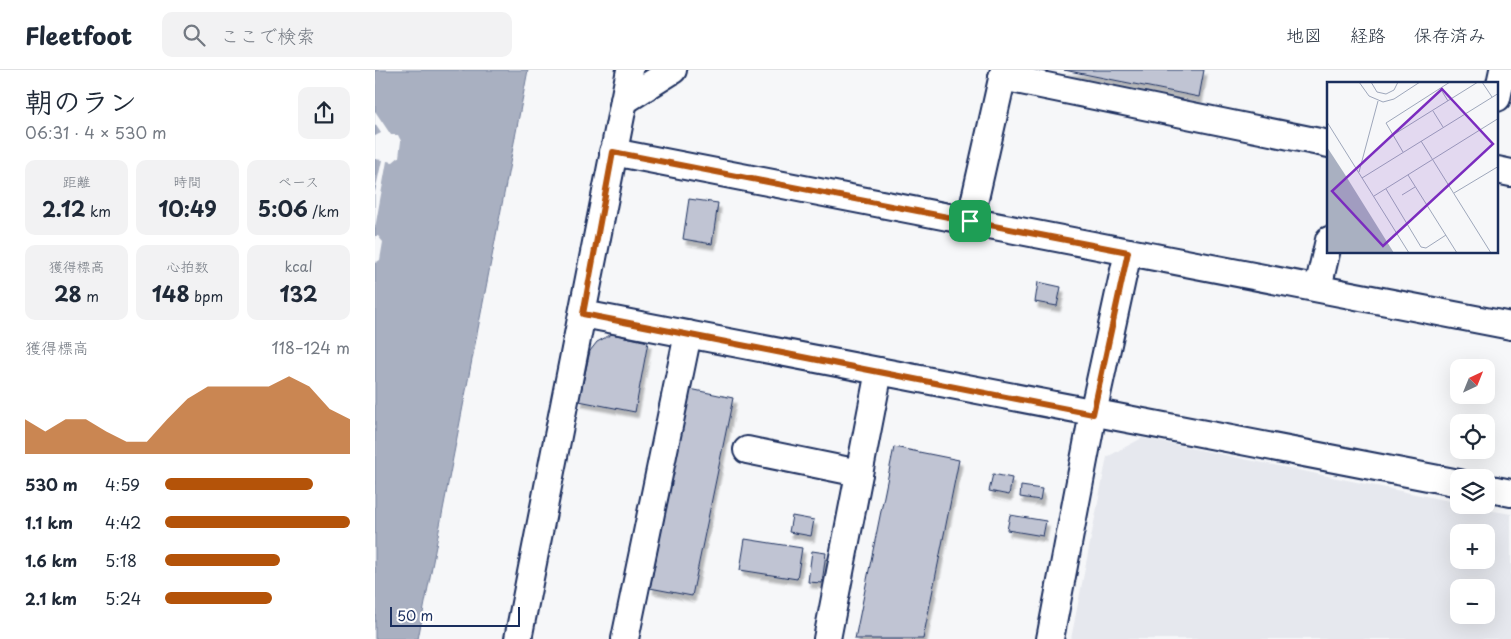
<!DOCTYPE html>
<html lang="ja">
<head>
<meta charset="utf-8">
<style>
	:root { --surface:#fff; --page:#f2f2f3; --text:#1f2937; --muted:#747a83; --line:#e0e1e3; --accent:#b45309 }
	body { margin:0; font-family:"Playpen Sans","Klee One",sans-serif; background:var(--page); color:var(--text); height:100vh; display:flex; flex-direction:column; font-size:19px; white-space:nowrap }
	* { box-sizing:border-box; margin:0 }
	p { font-size:16px; color:var(--muted) }
	.icon { flex:none; width:28px; height:28px; fill:none; stroke:currentColor; stroke-width:2; stroke-linecap:round; stroke-linejoin:round }
	.map { position:relative; flex:1; overflow:hidden }
	.details { display:flex; flex-direction:column; background:var(--surface); width:375px }
	.details>* { flex:none }
	.needle { width:32px; rotate:43deg }
	.buttons { position:absolute; left:1075px; top:289px; display:grid; gap:10px }
	.buttons a { display:grid; place-items:center; width:45px; height:45px; border-radius:10px; background:var(--surface); box-shadow:0 5px 20px #0002; font-size:25px }
	.scale { position:absolute; left:15px; bottom:12px; width:130px; box-sizing:border-box; padding-left:5px; border:2px solid #1b2f5e; border-top:0; font-size:14px; line-height:18px; white-space:nowrap; color:#1b2f5e; -webkit-text-stroke:4px #fff; paint-order:stroke }
	.pin { position:absolute; display:grid; place-items:center; width:42px; height:42px; color:#fff; margin:-21px; border-radius:10px; box-shadow:0 2px 8px #0006 }
	.round { display:grid; place-items:center; flex:none; width:52px; height:52px; border-radius:10px; background:var(--page) }
	.head { display:flex; align-items:center; justify-content:space-between; height:85px; padding:0 25px }
	h1 { font-size:28px; font-weight:700; line-height:38px }
	.figures { display:grid; grid-template-columns:repeat(3,1fr); gap:8px; height:85px; padding:5px 25px }
	.figures div { display:grid; align-content:center; border-radius:10px; background:var(--page); text-align:center }
	.figures b { font-size:21px; font-weight:700 }
	.figures small { font-size:14px; font-weight:400 }
	.figures p { font-size:14px }
	.chart { height:140px; padding:10px 25px }
	.chart p { display:flex; justify-content:space-between }
	.chart svg { width:100%; height:90px; margin-top:5px; fill:var(--accent); opacity:.7 }
	ul { padding:0 25px; list-style:none; font-size:16px }
	li { display:grid; grid-template-columns:80px 60px 1fr; align-items:center; height:38px }
	li i { height:12px; border-radius:6px; background:var(--accent) }
	header { display:flex; align-items:center; gap:30px; box-sizing:border-box; height:70px; padding:0 25px; background:var(--surface); border-bottom:1px solid var(--line) }
	header strong { font-size:24px }
	nav { display:flex; gap:28px; margin-inline-start:auto; font-size:18px }
	.search { width:350px; height:45px; background:var(--page); display:flex; align-items:center; gap:12px; box-sizing:border-box; padding:0 18px; border-radius:10px; color:var(--muted); font-size:19px }
	main { display:flex; flex:1; min-height:0 }
	.map>svg:first-child { display:block }
</style>
</head>
<body>
<header>
<strong>Fleetfoot</strong>
<div class="search"><svg class="icon" aria-label="search" viewBox="0 0 24 24"><circle cx="10" cy="10" r="6"/><path d="M15 15l6 6"/></svg>ここで検索</div>
<nav><a>地図</a><a>経路</a><a>保存済み</a></nav>
</header>
<main>
<section class="details">
<div class="head"><div><h1>朝のラン</h1><p>06:31 · 4 × 530 m</p></div><a class="round"><svg class="icon" aria-label="share" viewBox="0 0 24 24"><path d="M12 15V3M7 8l5-5 5 5M5 13v7h14v-7"/></svg></a></div>
<div class="figures">
<div><p>距離</p><b>2.12<small> km</small></b></div>
<div><p>時間</p><b>10:49</b></div>
<div><p>ペース</p><b>5:06<small> /km</small></b></div>
</div>
<div class="figures">
<div><p>獲得標高</p><b>28<small> m</small></b></div>
<div><p>心拍数</p><b>148<small> bpm</small></b></div>
<div><p>kcal</p><b>132</b></div>
</div>
<div class="chart"><p><span>獲得標高</span>118–124 m</p>
<svg viewBox="0 0 160 44" preserveAspectRatio="none"><path d="M0 44V27L10 33L20 27L30 27L40 33L50 38L60 38L70 27L80 17L90 11L100 11L110 11L120 11L130 6L140 11L150 22L160 27V44z"/></svg>
</div>
<ul>
<li><b>530 m</b>4:59<i style="width:80%"></i></li>
<li><b>1.1 km</b>4:42<i style="width:100%"></i></li>
<li><b>1.6 km</b>5:18<i style="width:62%"></i></li>
<li><b>2.1 km</b>5:24<i style="width:58%"></i></li>
</ul>
</section>
<div class="map">
<svg width="1136" height="569" viewBox="0 0 1136 569">
	<defs>
		<filter id="shadow"><feDropShadow dx="3" dy="5.5" stdDeviation="1" flood-color="#0004"/></filter>
	</defs>
	<rect width="100%" height="100%" fill="#f6f7f9"/>
	<filter id="ink" filterUnits="userSpaceOnUse"><feTurbulence type="fractalNoise" baseFrequency=".02" numOctaves="2"/><feDisplacementMap in="SourceGraphic" scale="10" xChannelSelector="R" yChannelSelector="G"/><feConvolveMatrix kernelMatrix="1 2 1 2 8 2 1 2 1" color-interpolation-filters="sRGB"/></filter>
	<g filter="url(#ink)">
		<path fill="#e6e8ee" fill-rule="evenodd" d="M767 368 1084 433V435L1136 444V569H696L732 387ZM1084 462H1111V490H1084ZM1084 518H1111V545H1084Z"/>
		<path fill="#a9b0c1" stroke="#707c99" d="M0 0H153L43 569H0Z"/>
		<g fill="#f6f7f9">
			<path d="M0 41 16 65H23L26 71 24 87 18 92 12 91 0 158V122L7 90 0 89V66L6 63 0 54Z"/>
			<path d="M0 166H3L8 172 5 190 0 193Z"/>
		</g>
		<g fill="#c0c4d3" stroke="#1b2f5e" filter="url(#shadow)">
			<path d="M689 0H829L824 27Z"/>
			<path d="M314 129 343 133 337 174 308 169Z"/>
			<path d="M663 212 686 217 682 236 660 232Z"/>
			<path d="M237 264 273 272 260 342 204 331 215 281 222 272Z"/>
			<path d="M315 319 358 328 317 526 275 518Z"/>
			<path d="M519 377 584 390 548 569H480Z"/>
			<path d="M618 404 637 408 634 425 614 421Z"/>
			<path d="M646 416 667 419 665 430 645 427Z"/>
			<path d="M635 445 671 451 668 466 632 460Z"/>
			<path d="M417 446 439 450 436 466 414 462Z"/>
			<path d="M370 469 427 478 422 509 365 500Z"/>
			<path d="M437 481 451 483 447 513 433 512Z"/>
		</g>
		<g fill="none" stroke-linecap="round" stroke-linejoin="round">
			<defs>
				<g id="minor">
					<path d="M627 7 954 74"/>
					<path d="M1122 28 1128 0"/>
					<path d="M249 31 298 0"/>
					<path d="M238 82 1136 256"/>
					<path d="M1122 100 1136 103"/>
					<path d="M595 151 629 0"/>
					<path d="M943 218 954 170"/>
					<path d="M208 244 1084 413"/>
					<path d="M372 380 484 403"/>
					<path d="M1111 418 1136 423"/>
					<path d="M143 569 255 0"/>
					<path d="M250 569 313 264"/>
					<path d="M452 569 504 301"/>
					<path d="M675 569 718 343 753 182"/>
				</g>
			</defs>
			<use href="#minor" stroke="#1b2f5e" stroke-width="30"/>
			<use href="#minor" stroke="#fff" stroke-width="26"/>
		</g>
	</g>
	<g fill="none" stroke-linecap="round" stroke-linejoin="round" filter="url(#ink)">
		<defs>
			<path id="route" d="M238 82 753 182 718 344 208 244Z"/>
		</defs>
		<use href="#route" stroke="#fff" stroke-width="10"/>
		<use href="#route" stroke="#b45309" stroke-width="6"/>
	</g>
	<g transform="translate(952 12)">
		<rect width="171" height="171" fill="#f6f7f9"/>
		<path d="M0 65 17 91 67 171H0Z" fill="#a9b0c1"/>
		<path fill="none" stroke="#9ea7bb" stroke-width="1" d="M32 0 42 14 56 20 67 17 93 0M44 0 50 10 59 12 67 8 71 0M155 0 165 15M113 6 121 19M106 29 116 45M0 40 82 171M66 53 151 0M94 59 164 171M76 70 59 41 123 0M32 90 51 19M81 93 130 171M35 96 172 11M59 107 94 165 99 166 119 153M127 111 172 84M75 113 88 105M47 114 172 36"/>
		<path fill="#7b2cbf" fill-opacity="0.15" stroke="#7b2cbf" stroke-width="2.5" d="M115 7 166 62 56 164 5 109Z"/>
		<rect width="171" height="171" fill="none" stroke="#1b2f5e" stroke-width="2.5"/>
	</g>
</svg>
<div class="buttons">
<a><svg class="needle" viewBox="-14 -14 28 28"><path d="M0-13l5 13h-10z" fill="#e53935"/><path d="M0 13l5-13h-10z" fill="#747a83"/></svg></a>
<a><svg class="icon" aria-label="locate" viewBox="0 0 24 24"><circle cx="12" cy="12" r="6"/><path d="M12 2v4M12 18v4M2 12h4M18 12h4"/></svg></a>
<a><svg class="icon" aria-label="layers" viewBox="0 0 24 24"><path d="M12 4l9 5-9 5-9-5zM3 14l9 5 9-5"/></svg></a>
<a>+</a>
<a>−</a>
</div>
<div class="scale">50 m</div>
<div class="pin" style="left:595px;top:151px;background:#1e9e55"><svg class="icon" aria-label="arrive" viewBox="0 0 24 24"><path d="M6 21V4h12l-3 4 3 4H6"/></svg></div>
</div>
</main>
</body>
</html>
